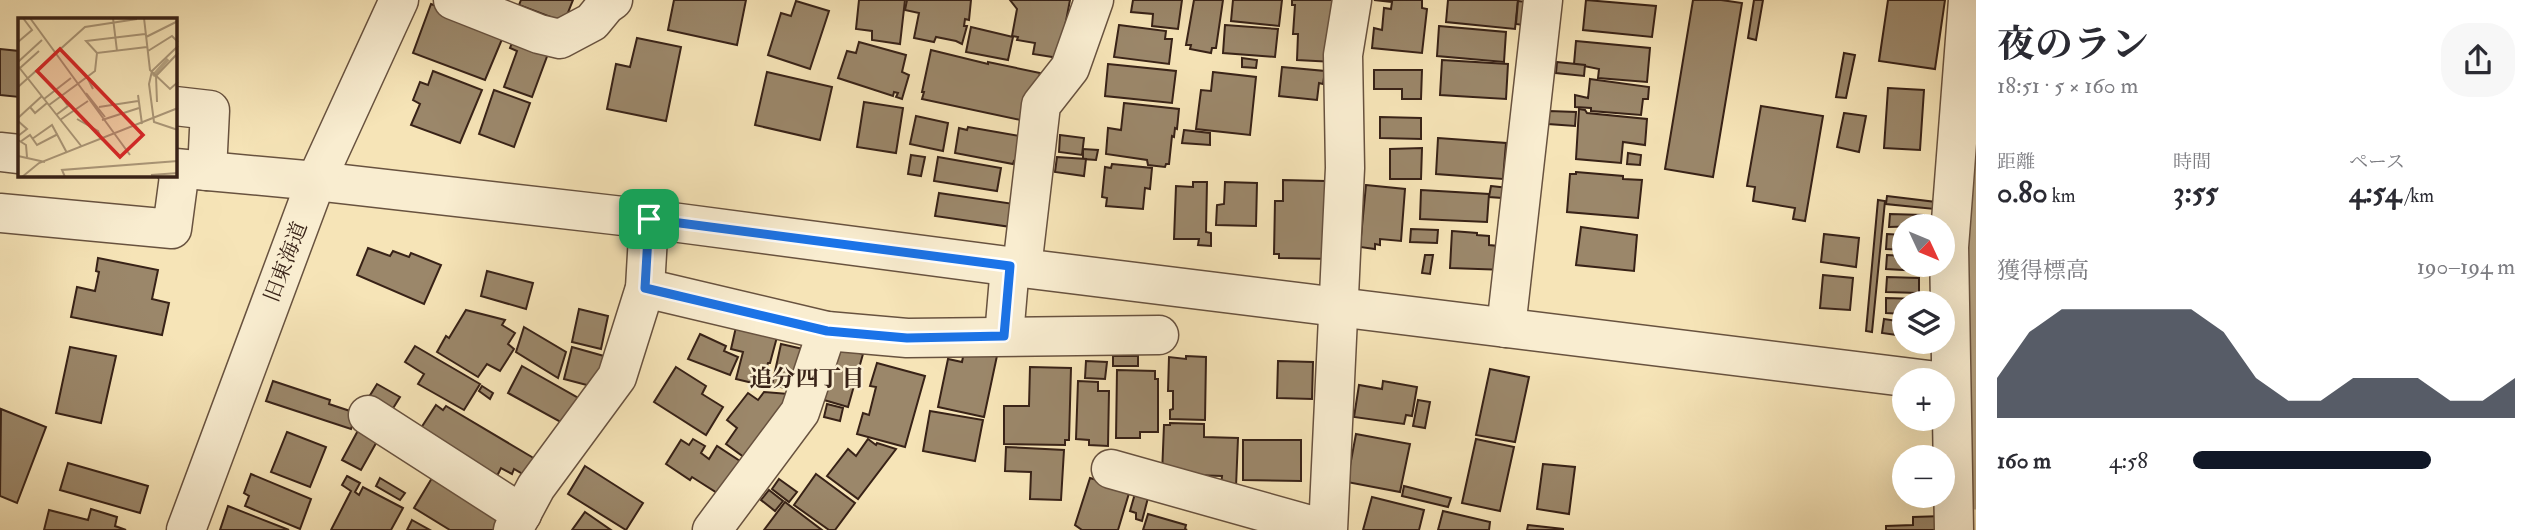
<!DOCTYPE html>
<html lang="ja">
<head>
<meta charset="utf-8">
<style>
	:root { --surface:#fff; --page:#f7f7f7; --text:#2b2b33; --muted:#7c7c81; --accent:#111827 }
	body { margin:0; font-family:"IM FELL Double Pica","Noto Serif JP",serif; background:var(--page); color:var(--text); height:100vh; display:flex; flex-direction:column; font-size:26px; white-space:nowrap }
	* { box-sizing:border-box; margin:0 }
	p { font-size:23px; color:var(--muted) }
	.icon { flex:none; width:38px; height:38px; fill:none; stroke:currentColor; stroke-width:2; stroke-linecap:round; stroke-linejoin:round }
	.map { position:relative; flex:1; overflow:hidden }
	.drawer { display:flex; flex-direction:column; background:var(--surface); width:560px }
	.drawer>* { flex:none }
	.needle { width:46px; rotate:134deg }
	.tools { position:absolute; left:1892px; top:214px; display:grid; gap:14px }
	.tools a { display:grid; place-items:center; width:63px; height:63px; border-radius:50%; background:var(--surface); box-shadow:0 7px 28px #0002; font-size:35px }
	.pin { position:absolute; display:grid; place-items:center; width:60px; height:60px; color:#fff; margin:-30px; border-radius:14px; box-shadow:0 4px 10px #0006 }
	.round { display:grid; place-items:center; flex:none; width:74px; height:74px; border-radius:28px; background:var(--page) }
	.overview { display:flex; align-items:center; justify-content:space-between; height:119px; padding:0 21px }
	h1 { font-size:38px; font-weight:700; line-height:52px }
	.metrics { display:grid; grid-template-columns:repeat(3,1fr); gap:10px; height:119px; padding:7px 21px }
	.metrics div { display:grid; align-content:center }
	.metrics b { font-size:30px; font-weight:700 }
	.metrics small { font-size:19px; font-weight:400 }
	.metrics p { font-size:19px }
	.chart { height:196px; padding:14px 21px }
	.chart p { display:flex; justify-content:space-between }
	.chart svg { width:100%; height:126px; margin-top:7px; fill:var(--accent); opacity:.7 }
	ul { padding:0 21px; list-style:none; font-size:23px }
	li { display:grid; grid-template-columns:112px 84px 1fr; align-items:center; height:52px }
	li i { height:18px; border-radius:9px; background:var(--accent) }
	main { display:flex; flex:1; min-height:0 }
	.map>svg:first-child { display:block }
</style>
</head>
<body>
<main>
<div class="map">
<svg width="1976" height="530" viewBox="0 0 1976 530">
	<rect width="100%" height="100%" fill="#f6e4b7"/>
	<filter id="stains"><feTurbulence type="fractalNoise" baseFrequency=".00286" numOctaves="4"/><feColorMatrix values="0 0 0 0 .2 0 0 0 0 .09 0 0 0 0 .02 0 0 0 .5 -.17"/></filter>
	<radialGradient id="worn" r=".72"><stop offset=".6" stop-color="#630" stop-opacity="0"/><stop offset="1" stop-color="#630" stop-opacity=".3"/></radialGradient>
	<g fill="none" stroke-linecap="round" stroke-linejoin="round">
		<path stroke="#b5a281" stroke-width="63" d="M1974 155 1968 226 1976 478"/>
	</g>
	<g fill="#9b876a" stroke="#382217" stroke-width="2">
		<path d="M521 0H573L565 20 561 21 519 5Z"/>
		<path d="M674 0H746L737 45 668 30Z"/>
		<path d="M859 0H905L900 44 872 40V31L856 29Z"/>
		<path d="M907 0H971L969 20 965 19 964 26H967L962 44 956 41 936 37 934 42 914 38 919 13 905 10Z"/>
		<path d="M1010 0H1070L1059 58 1033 54 1035 43 1017 40 1018 37 1012 36 1017 9Z"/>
		<path d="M1133 0H1182L1178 29 1152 26 1153 14 1131 12Z"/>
		<path d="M1194 0H1223L1216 48H1212L1211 53 1190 49 1191 45H1186Z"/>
		<path d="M1233 0H1282L1279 26 1231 21Z"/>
		<path d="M1292 0H1339L1334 62 1297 60 1298 34H1293L1295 5H1292Z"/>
		<path d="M1374 0H1422V8L1427 9 1422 53 1372 48 1374 28 1382 30 1384 8 1391 9 1392 2Z"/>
		<path d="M1448 0H1518L1515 29 1446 22Z"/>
		<path d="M1586 0 1656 6 1652 37 1583 30Z"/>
		<path d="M1693 0H1721L1742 3 1713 177 1665 169Z"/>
		<path d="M1754 0H1763L1756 40 1748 38Z"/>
		<path d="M1888 0H1945L1935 69 1879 61Z"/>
		<path d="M796 1 829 11 810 69 768 55 781 13 791 16Z"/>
		<path d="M1518 1 1526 2 1529 26 1516 24Z"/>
		<path d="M431 4 505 32 485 80 413 53Z"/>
		<path d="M1119 25 1166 31 1165 39H1172L1169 64 1114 57Z"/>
		<path d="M1225 25 1278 29 1275 57 1223 53Z"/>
		<path d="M1439 26 1506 32 1504 62 1437 56Z"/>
		<path d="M971 27 1013 37 1008 60 966 52Z"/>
		<path d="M514 38 549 51 532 97 504 87 517 51 510 48Z"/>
		<path d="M637 38 681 47 666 121 607 109 616 64 630 67Z"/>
		<path d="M1576 41 1650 48 1647 82 1598 78 1599 69 1574 64Z"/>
		<path d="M859 42 906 55 902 72 909 75 902 99 896 97 898 93 894 92 893 96 838 78 847 51 856 53Z"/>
		<path d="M0 49 19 51V97L0 95Z"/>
		<path d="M931 50 988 64V62L1040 73 1030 122 922 99 924 92H922Z"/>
		<path d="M1844 53 1855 55 1846 98 1836 97Z"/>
		<path d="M1242 58 1257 60 1256 68 1242 67Z"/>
		<path d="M1442 60 1508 64 1506 99 1440 95Z"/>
		<path d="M1557 62 1585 65 1584 76 1556 73Z"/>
		<path d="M1108 64 1176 71 1172 103 1105 96Z"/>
		<path d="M1282 67 1325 71 1323 84 1319 83 1317 100 1279 96Z"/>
		<path d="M1374 70H1422L1421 99H1402V89H1374Z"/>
		<path d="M433 71 482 90 460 143 411 125 420 104 413 100 420 82 428 85Z"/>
		<path d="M767 72 832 87 820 140 755 125Z"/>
		<path d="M1213 72 1256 77 1250 135 1196 129 1201 90 1211 91Z"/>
		<path d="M1590 79 1649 87 1648 99H1643L1641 115 1591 111V108L1575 107V95L1588 98Z"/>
		<path d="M1888 88 1924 90 1920 150 1884 148Z"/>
		<path d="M494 90 530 103 514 147 479 134Z"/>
		<path d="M864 102 903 108 896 153 857 147Z"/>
		<path d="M1124 103 1179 109 1177 129 1175 128 1174 137 1172 136 1169 164H1166L1165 167 1148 165 1147 160 1106 154 1108 128 1121 130Z"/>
		<path d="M1761 106 1823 116 1805 221 1793 219 1795 208 1753 201 1755 187 1747 186Z"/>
		<path d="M1579 109 1585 110 1587 113 1647 119 1645 145 1623 142 1621 163 1576 159Z"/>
		<path d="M1549 111 1576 112 1575 126 1548 124Z"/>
		<path d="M1844 113 1866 116 1859 152 1837 147Z"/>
		<path d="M916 116 948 123 943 151 910 144Z"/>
		<path d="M1380 117 1421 118V139L1380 138Z"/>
		<path d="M968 127 1025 137 1020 162 1014 161 1013 164 955 153 959 128 967 130Z"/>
		<path d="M1184 130 1210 133V145L1182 143Z"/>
		<path d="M1060 135 1084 138 1082 155 1059 152Z"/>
		<path d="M1438 138 1506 143 1503 179 1436 174Z"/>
		<path d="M1422 148 1421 179H1390V149Z"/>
		<path d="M1083 149 1098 150 1096 160 1083 159Z"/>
		<path d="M1628 153 1641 155 1640 165 1627 164Z"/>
		<path d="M911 155 925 157 921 176 908 174Z"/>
		<path d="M938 157 1001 168 997 191 934 181Z"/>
		<path d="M1057 157 1086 159 1084 176 1055 172Z"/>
		<path d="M1112 164 1152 168 1150 189 1145 188 1143 209 1106 206 1107 198 1102 197 1105 167 1111 168Z"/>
		<path d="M1576 172 1623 176V179L1642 180 1638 218 1567 212 1570 174H1576Z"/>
		<path d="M1283 180 1325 181 1331 259 1279 258V254H1274L1275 201H1283Z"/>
		<path d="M1193 182H1207L1206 232 1211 233V246L1198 245 1199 239H1174L1176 186 1193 187Z"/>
		<path d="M1225 182 1257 183 1256 226 1216 225 1217 205 1224 204Z"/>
		<path d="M1366 185 1405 189 1401 241 1380 239V245L1375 244V249L1360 247Z"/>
		<path d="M1491 186 1517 189 1516 199 1489 197Z"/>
		<path d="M1421 190 1489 194 1487 222 1420 219Z"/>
		<path d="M939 193 1014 204 1011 227 935 216Z"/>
		<path d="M1887 196 1944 203V210L1886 204Z"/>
		<path d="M1878 200 1885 201 1872 332 1866 331Z"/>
		<path d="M1890 214 1924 215V226L1889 227Z"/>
		<path d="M1581 227 1637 235 1634 271 1576 265Z"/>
		<path d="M1411 229 1438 230 1437 243 1410 242Z"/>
		<path d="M1452 231 1477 233V235L1489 236V245L1508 247 1506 270 1450 268Z"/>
		<path d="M1824 234 1859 238 1856 267 1821 262Z"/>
		<path d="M1887 234 1904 235V250L1886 249Z"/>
		<path d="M368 248 390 256 393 251 409 257 411 253 441 265 424 304 357 275Z"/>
		<path d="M1425 255H1433L1430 274 1422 273Z"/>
		<path d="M1887 255 1904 256V264H1920V271L1886 269Z"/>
		<path d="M98 258 158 270 152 299 169 303 162 335 71 317 77 287 95 291 99 272 96 271Z"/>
		<path d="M487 271 533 283 526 309 481 296Z"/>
		<path d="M1823 275 1853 278 1850 310 1820 308Z"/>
		<path d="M1887 277 1919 278V293L1886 292Z"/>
		<path d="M1886 298 1920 299 1919 303H1904V314L1886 313Z"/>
		<path d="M579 309 608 316 601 349 572 342Z"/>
		<path d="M466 310 505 320 502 325 515 333 508 344 514 349 500 371 487 364 478 377 437 352 446 336 449 338Z"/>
		<path d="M1884 319 1904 322V336L1882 333Z"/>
		<path d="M524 327 566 352 558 378 516 352Z"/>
		<path d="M736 327 777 337 770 363H768L761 385 736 379 743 352 731 349Z"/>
		<path d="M700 334 726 346 724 351 738 357 730 375 688 359Z"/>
		<path d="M781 344 812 351 803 392 772 385Z"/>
		<path d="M415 346 480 384 464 410 418 384 424 374 405 362Z"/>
		<path d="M70 347 116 356 101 423 56 413Z"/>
		<path d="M572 347 611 358 602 389 564 379Z"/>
		<path d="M839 347 863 354 848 407 824 400Z"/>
		<path d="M998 351 984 417 938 407 948 359 962 362 964 352Z"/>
		<rect x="1113" y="356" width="25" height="10"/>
		<path d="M1186 356 1206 357 1205 420 1170 419V410L1173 409V391H1168L1169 357 1186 359Z"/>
		<path d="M1086 361 1107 362 1105 379 1085 378Z"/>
		<path d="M1278 361 1313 362 1312 399 1277 398Z"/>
		<path d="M877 363 925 376 905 447 857 434 863 413 869 415 876 387 870 386Z"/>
		<path d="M522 366 580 399 566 425 508 393Z"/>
		<path d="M676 367 706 386 702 394 723 407 706 435 654 402Z"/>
		<path d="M1030 367 1071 368 1069 440H1065V445L1004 444V406H1029Z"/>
		<path d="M1490 369 1529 377 1515 442 1476 435Z"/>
		<path d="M1117 370 1155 371V379H1158V432H1140V438H1116Z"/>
		<path d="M273 381 330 400 329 404 356 413 351 429 266 401Z"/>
		<path d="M1078 381 1098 382V391H1109L1108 446 1089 445V440L1076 439Z"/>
		<path d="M1383 381 1417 387 1412 416 1406 415 1404 424 1354 417 1359 385 1382 389Z"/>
		<path d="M377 384 400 397 392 410 369 397Z"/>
		<path d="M482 386 493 393 490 399 479 391Z"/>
		<path d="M764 392 802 395 752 463 726 444 737 428 727 420 748 393 758 400Z"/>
		<path d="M1418 400 1430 402 1425 428 1413 426Z"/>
		<path d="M827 404 843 408 840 421 824 417Z"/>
		<path d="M436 405 443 410 446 406 542 463 533 480 514 469 512 474 501 468 497 476 421 428Z"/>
		<path d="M1 409 46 427 17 503 0 496Z"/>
		<path d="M930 411 983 420 975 461 923 451Z"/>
		<path d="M1170 423 1204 424V437L1238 438 1236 487 1221 486 1222 476 1162 474 1164 425H1170Z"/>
		<path d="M361 425 380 436 361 470 342 460Z"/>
		<path d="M287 432 326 447 310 487 271 472Z"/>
		<path d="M1356 434 1410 444 1400 492 1347 482Z"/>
		<path d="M693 439 705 446 701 453 709 459 717 446 743 463 722 496 692 477 690 480 666 464 681 440 689 445Z"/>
		<path d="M868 439 876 445 877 443 896 449 858 499 827 476 848 449 856 456Z"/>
		<path d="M1476 439 1514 447 1500 511 1462 503Z"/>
		<path d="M1243 440H1301V481L1243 480Z"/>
		<path d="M1006 447 1064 450 1061 500 1030 499 1031 472 1005 471Z"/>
		<path d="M68 463 148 486 140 513 60 490Z"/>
		<path d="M1543 464 1575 467 1569 514 1537 509Z"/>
		<path d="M585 466 643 503 626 530 568 494Z"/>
		<path d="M438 468 505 522 500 530H450L414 508Z"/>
		<path d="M251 474 311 499 300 529 245 506 249 496 244 493Z"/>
		<path d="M816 474 855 503 835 530H829L794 505Z"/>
		<path d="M347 476 360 483 355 492 359 495 363 487 403 508 391 530H331L351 491 342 485Z"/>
		<path d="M380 478 405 493 400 500 376 486Z"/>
		<path d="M1090 478 1130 490 1118 530H1082L1075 525Z"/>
		<path d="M779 479 797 492 789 502 772 489Z"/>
		<path d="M1404 486 1451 498 1448 507 1402 496Z"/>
		<path d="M769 490 783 501 775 511 761 500Z"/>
		<path d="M1136 490 1149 494 1142 521 1136 519V513L1130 511Z"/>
		<path d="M1372 497 1424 510 1419 530H1363Z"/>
		<path d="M785 502 822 530H764Z"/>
		<path d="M228 506 289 530H220Z"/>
		<path d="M91 509 117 517 115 526 126 530H44L49 510 88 520Z"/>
		<path d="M1443 511 1490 522 1489 530H1438Z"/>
		<path d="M585 512 611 530H572Z"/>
		<path d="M1148 514 1186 525 1185 529 1187 530H1143Z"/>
		<path d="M1943 516V530H1886V526L1913 525V517Z"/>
		<path d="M412 520 430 530H407Z"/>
		<path d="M1528 525 1563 529V530H1527Z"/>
	</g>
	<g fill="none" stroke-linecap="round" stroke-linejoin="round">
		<defs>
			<g id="minor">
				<path d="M453 0 539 34 560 39 592 22 606 5 613 0"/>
				<path d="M175 106 210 110 207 171"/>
				<path d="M0 152 19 154"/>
				<path d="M175 168 316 181 649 219 1022 268 1929 380"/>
				<path d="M0 213 172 229 180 169"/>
				<path d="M1022 268 1041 105 1070 68 1094 0"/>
				<path d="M645 288 827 331 907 338 1159 335"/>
				<path d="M1506 328 1543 0"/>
				<path d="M1004 336 1010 266"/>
				<path d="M368 415 522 514"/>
				<path d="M1111 469 1328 530 1345 168 1343 55 1352 0"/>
				<path d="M186 530 316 181 399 0"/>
				<path d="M513 530 536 487 617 377 645 288 649 219"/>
				<path d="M712 530 800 412 827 331"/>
				<path d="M1954 530 1949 247 1968 0"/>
			</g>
		</defs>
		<use href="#minor" stroke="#68523f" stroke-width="41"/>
		<use href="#minor" stroke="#f9edd0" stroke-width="38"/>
	</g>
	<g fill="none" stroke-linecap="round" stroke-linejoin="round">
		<defs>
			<path id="route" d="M649 219 1010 266 1004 336 907 338 827 331 645 288Z"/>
		</defs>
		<use href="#route" stroke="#fff" stroke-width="14"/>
		<use href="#route" stroke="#1a73e8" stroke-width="9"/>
	</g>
	<g text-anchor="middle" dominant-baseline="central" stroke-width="5" stroke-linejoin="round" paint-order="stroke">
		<g font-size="21" fill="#382217" stroke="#f9edd0">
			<text transform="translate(286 262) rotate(-69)">旧東海道</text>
		</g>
		<g font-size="23" font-weight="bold" fill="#382217" stroke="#f9edd0">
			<text x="807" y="378">追分四丁目</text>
		</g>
	</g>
	<g transform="translate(18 18)">
		<rect width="159" height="159" fill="#f6e4b7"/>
		<path fill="none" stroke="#b5a281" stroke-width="3.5" d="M135 58 150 41"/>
		<path fill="none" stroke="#aa9677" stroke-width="2" d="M12 0 112 137M95 0 99 33M126 0 132 52 152 71 160 64M127 16 68 23 79 35 129 29M128 19 160 3M0 24 14 12 5 0M160 28 134 53 131 66 136 104 160 112M130 33 154 18 160 24M0 44 24 22M0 48 64 129M2 50 21 33M69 59 77 53 79 35M0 69 67 9 119 1M68 75 87 99M120 77 124 106M26 81 53 60M139 84 138 58 160 35M31 87 69 59 75 71M12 89 17 95 29 85M81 89 120 83M38 97 50 88 45 81M0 100 24 78M59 101 80 113 84 122M42 102 70 83M84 102 121 90M0 103 9 111 0 118M14 121 34 107 49 135M0 122 8 127 9 139M2 124 12 117 19 127 40 116M0 138 27 144M133 157 160 155M4 159 21 145 160 90M47 159 44 152 160 143"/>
		<path fill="#d62828" fill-opacity="0.15" stroke="#d62828" stroke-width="3.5" d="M42 31 125 117 102 139 19 53Z"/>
		<rect width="159" height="159" fill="none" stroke="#382217" stroke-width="3.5"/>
	</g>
	<rect width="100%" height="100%" filter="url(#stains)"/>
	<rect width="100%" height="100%" fill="url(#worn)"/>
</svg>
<div class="tools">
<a><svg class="needle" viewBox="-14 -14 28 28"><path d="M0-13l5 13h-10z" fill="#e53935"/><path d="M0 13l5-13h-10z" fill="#7c7c81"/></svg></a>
<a><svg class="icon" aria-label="layers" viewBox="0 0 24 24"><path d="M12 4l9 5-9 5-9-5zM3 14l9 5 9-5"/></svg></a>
<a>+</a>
<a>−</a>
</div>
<div class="pin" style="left:649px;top:219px;background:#1e9e55"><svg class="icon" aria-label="arrive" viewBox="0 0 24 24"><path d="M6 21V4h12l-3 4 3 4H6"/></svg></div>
</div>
<section class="drawer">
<div class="overview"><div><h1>夜のラン</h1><p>18:51 · 5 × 160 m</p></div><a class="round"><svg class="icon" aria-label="share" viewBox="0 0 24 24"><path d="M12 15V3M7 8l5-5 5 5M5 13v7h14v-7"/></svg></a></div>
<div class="metrics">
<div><p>距離</p><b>0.80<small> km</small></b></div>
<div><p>時間</p><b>3:55</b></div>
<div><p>ペース</p><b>4:54<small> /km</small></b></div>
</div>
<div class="chart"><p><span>獲得標高</span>190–194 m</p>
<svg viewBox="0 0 160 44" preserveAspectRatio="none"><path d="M0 44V30L10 14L20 6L30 6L40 6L50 6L60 6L70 14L80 30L90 38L100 38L110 30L120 30L130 30L140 38L150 38L160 30V44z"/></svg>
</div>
<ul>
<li><b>160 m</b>4:58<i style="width:74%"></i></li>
</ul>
</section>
</main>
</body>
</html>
